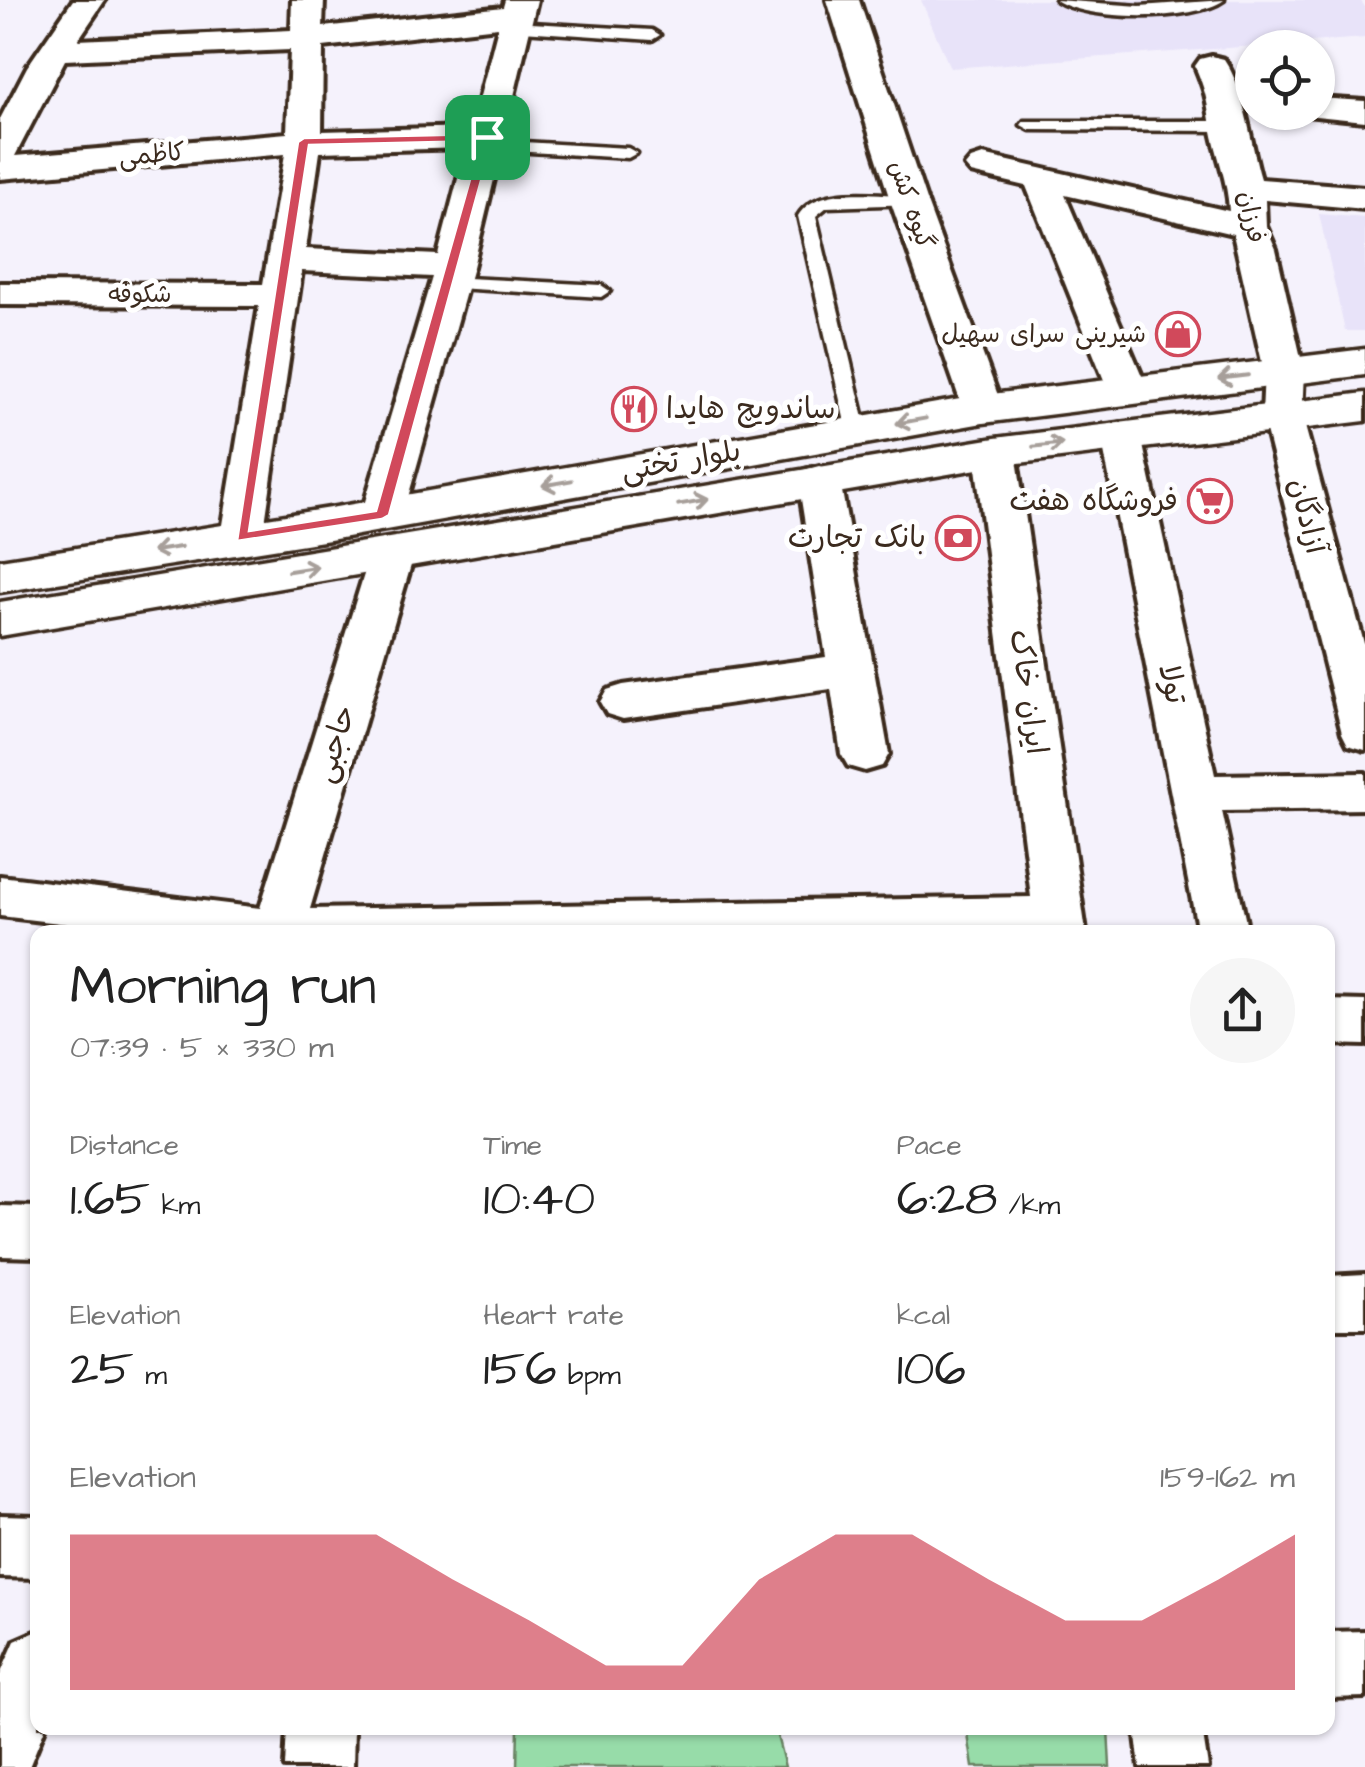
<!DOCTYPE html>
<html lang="en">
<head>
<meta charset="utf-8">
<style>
	:root { --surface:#fff; --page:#f6f6f6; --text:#222; --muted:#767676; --accent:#d1495b }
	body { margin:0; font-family:"Architects Daughter","Playpen Sans Arabic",sans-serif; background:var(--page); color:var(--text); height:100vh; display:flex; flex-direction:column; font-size:38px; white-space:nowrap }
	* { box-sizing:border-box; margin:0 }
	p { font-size:32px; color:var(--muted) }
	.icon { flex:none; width:55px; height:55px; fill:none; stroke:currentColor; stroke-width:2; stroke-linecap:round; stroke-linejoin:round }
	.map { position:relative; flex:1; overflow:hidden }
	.drawer { position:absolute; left:30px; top:925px; width:1305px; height:810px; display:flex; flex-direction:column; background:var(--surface); border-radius:20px; box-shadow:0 2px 8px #0004 }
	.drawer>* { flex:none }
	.tools { position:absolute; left:1235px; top:30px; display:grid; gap:20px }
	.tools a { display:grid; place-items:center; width:100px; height:100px; border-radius:50%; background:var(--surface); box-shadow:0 2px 8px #0004; font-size:50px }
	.pin { position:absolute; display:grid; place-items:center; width:85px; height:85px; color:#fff; margin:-42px; border-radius:20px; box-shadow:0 5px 15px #0006 }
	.round { display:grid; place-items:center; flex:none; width:105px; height:105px; border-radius:52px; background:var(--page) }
	.headline { display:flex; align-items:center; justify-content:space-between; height:170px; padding:0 40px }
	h1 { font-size:55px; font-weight:600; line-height:75px }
	.stats { display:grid; grid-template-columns:repeat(3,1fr); gap:15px; height:170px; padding:10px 40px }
	.stats div { display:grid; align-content:center }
	.stats b { font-size:50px; font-weight:600 }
	.stats small { font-size:28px; font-weight:400 }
	.stats p { font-size:28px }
	.chart { height:280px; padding:20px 40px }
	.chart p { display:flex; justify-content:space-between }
	.chart svg { width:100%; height:180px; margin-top:10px; fill:var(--accent); opacity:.7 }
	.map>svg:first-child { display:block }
</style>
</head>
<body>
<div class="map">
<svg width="1365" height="1767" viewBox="0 0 1365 1767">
	<rect width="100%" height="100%" fill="#f5f2fc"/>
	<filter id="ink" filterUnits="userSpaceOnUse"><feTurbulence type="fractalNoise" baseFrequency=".01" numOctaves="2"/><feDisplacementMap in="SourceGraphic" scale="20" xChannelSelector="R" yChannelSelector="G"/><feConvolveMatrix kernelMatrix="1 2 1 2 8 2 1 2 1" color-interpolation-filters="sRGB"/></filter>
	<g filter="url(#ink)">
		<g fill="#e8e3f9">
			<path d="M921 0H1360L1365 7V38L950 68Z"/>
			<path d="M1319 214 1365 218V331H1345Z"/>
		</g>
		<g fill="#97dca9" stroke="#698364" stroke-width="2.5">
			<path d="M518 1728H775L785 1767H517Z"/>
			<path d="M967 1728H1108L1110 1767H973Z"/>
		</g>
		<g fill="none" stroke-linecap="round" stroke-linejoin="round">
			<defs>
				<g id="lane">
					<path d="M1056 0 1140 6 1224 0C1195 22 1085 21 1056 0Z"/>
					<path d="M514 22 652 30 660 35 652 40 508 30 506 27Z"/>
					<path d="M1024 121H1228L1237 126 1228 131 1030 130 1021 125Z"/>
					<path d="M486 140 628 148 637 153 628 158 480 149V141Z"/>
					<path d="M908 195 914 196V204L827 207 816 216 867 431 857 437 847 431 798 216C816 184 876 195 908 195Z"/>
					<path d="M447 277 601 285 610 291 601 297 440 287 438 283Z"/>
				</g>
				<g id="street">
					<path d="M73 0H105L78 40 291 30 292 0H324L323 27 503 7 505 0H537L473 267 403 515 397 525 382 529 367 525 361 515 432 277 302 271 263 537 257 547 242 551 227 547 221 537 259 306 0 305V283L263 284 285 154 0 179V119L27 67ZM498 27 472 127 322 131 323 47ZM290 50 287 133 15 156 65 60ZM466 148 438 255 306 249 320 152Z"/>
					<path d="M827 0H859L926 200 1003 409 997 418 983 422 969 418 963 409 890 200Z"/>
					<path d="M1212 56 1224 59C1245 90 1250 141 1261 179L1365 187V209L1265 200 1266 226 1276 249 1304 371 1302 415 1365 647V750L1348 745 1342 733 1262 415 1264 371 1233 234 1065 195 1148 390 1142 399 1128 402 1114 399 1108 390 1026 186 971 173 965 166 971 159 983 155 1229 211C1228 181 1216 155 1211 126 1207 100 1206 92 1195 66L1200 59Z"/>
					<path d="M1318 98 1365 101V121L1306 115 1304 112H1318Z"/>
					<path d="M1121 423 1135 427 1141 436 1215 775 1365 773V809L1222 811 1248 932H1198L1101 436 1107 427Z"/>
					<path d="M995 439 1010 443 1016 452 1086 932H136L0 916V876L260 908 370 555 377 545 392 540 407 545 414 555 310 909 1031 897 974 452 980 443Z"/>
					<path d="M819 466 834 470 840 480 889 754 882 766 865 771 848 766 841 754 831 689 623 719 607 714 600 702 607 690 623 685 826 657 798 480 804 470Z"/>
					<path d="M1328 1000 1365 1001V1045L1328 1044Z"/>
					<path d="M0 1206 38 1207V1257L0 1256Z"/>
					<path d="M1365 1274V1328H1328V1276Z"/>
					<path d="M0 1515 38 1516V1578L0 1577Z"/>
					<path d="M38 1631V1728H45L29 1767H0V1675L15 1641Z"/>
					<path d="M1365 1631V1697L1328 1698V1632Z"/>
					<path d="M287 1728H354L353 1767H285Z"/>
					<path d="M1135 1728H1202L1208 1767H1140Z"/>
				</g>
				<g id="secondary">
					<path d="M1365 349V375L983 423 330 540 0 592V560L330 508 983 395Z"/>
					<path d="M1365 393V421L995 466 0 636V602L995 438Z"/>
				</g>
			</defs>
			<use href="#lane" stroke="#3b2a1e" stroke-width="7"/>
			<use href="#street" stroke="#3b2a1e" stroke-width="8"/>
			<use href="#secondary" stroke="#3b2a1e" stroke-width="7"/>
			<use href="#lane" fill="#fff" fill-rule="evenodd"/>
			<use href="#street" fill="#fff" fill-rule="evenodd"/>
			<use href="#secondary" fill="#fff" fill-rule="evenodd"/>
		</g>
		<defs><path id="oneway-shaft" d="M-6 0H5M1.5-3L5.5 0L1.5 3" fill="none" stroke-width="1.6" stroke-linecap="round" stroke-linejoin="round" transform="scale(2.5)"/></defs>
		<g stroke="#a79f9a">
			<use href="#oneway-shaft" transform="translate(1233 377) rotate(173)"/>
			<use href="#oneway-shaft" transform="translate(911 421) rotate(170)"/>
			<use href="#oneway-shaft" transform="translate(1048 445) rotate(-7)"/>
			<use href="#oneway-shaft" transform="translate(557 483) rotate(170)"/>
			<use href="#oneway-shaft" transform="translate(693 502) rotate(-10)"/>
			<use href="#oneway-shaft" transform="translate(167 549) rotate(171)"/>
			<use href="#oneway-shaft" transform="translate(303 569) rotate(-9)"/>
		</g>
	</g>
	<path fill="#d1495b" stroke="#fff" stroke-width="2.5" fill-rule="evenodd" d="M487 134 493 137 389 515 382 519 237 541 298 142 304 138ZM481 141 376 511 249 531 309 145Z"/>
	<defs>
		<symbol id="shop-ring" viewBox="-11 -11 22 22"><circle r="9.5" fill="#fff" stroke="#d1495b" stroke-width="1.5"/><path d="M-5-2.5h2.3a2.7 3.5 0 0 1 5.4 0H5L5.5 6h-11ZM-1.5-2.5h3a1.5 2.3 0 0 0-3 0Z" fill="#d1495b"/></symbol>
		<symbol id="restaurant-ring" viewBox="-11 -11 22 22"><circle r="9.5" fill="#fff" stroke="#d1495b" stroke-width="1.5"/><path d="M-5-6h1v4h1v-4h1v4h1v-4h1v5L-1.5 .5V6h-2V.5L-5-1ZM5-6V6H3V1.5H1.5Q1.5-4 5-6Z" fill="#d1495b"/></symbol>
		<symbol id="supermarket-ring" viewBox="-11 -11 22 22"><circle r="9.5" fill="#fff" stroke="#d1495b" stroke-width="1.5"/><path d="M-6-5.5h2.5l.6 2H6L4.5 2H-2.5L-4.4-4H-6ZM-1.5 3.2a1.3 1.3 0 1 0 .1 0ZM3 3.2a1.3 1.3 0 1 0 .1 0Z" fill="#d1495b"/></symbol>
		<symbol id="bank-ring" viewBox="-11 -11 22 22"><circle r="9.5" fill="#fff" stroke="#d1495b" stroke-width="1.5"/><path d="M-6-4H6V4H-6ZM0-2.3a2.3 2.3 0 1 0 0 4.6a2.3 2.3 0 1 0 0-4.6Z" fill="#d1495b"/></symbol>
	</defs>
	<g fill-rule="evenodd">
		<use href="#shop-ring" x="1153" y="309" width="50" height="50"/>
		<use href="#restaurant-ring" x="609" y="384" width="50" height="50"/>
		<use href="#supermarket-ring" x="1185" y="476" width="50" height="50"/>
		<use href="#bank-ring" x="933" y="513" width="50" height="50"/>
	</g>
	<g text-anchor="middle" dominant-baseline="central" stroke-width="10" stroke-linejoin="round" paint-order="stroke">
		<g font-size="25" fill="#3b2a1e" stroke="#fff">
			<text transform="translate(152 155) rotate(-5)">کاظمی</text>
			<text transform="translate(911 205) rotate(71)">گیوه کش</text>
			<text transform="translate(1251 217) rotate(78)">فرزان</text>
			<text x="140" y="294">شکوفه</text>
		</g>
		<g font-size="25" fill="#3b2a1e" stroke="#fff" text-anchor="end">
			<text x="1146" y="334">شیرینی سرای سهیل</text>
		</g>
		<g font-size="30" fill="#3b2a1e" stroke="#fff" text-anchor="end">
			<text x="666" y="409" text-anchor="start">ساندویچ هایدا</text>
			<text x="1178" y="501">فروشگاه هفت</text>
			<text x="926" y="538">بانک تجارت</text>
		</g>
		<g font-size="30" fill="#3b2a1e" stroke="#fff">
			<text transform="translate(681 461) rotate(-10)">بلوار تختی</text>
			<text transform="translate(1307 516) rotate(76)">آزادگان</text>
			<text transform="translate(1172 684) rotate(78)">تولا</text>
			<text transform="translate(1028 692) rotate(82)">ایران خاک</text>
			<text transform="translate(335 744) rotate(-73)">حاجبی</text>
		</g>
	</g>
</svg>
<div class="tools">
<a><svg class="icon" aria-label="locate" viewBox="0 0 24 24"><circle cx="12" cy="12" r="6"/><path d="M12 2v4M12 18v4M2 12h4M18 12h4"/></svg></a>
</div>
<div class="pin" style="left:487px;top:137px;background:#1e9e55"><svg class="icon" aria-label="arrive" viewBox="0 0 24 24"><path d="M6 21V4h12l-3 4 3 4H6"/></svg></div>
<section class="drawer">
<div class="headline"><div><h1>Morning run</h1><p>07:39 · 5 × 330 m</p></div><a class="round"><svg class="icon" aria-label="share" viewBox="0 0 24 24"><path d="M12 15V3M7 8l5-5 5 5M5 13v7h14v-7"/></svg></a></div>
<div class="stats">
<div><p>Distance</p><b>1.65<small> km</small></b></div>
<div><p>Time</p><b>10:40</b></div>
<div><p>Pace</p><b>6:28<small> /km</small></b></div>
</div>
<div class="stats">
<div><p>Elevation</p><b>25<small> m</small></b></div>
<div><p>Heart rate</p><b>156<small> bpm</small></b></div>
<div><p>kcal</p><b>106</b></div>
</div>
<div class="chart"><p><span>Elevation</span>159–162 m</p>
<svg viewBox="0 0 160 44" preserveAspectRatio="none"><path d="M0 44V6L10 6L20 6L30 6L40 6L50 17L60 27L70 38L80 38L90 17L100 6L110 6L120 17L130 27L140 27L150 17L160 6V44z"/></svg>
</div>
</section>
</div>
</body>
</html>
